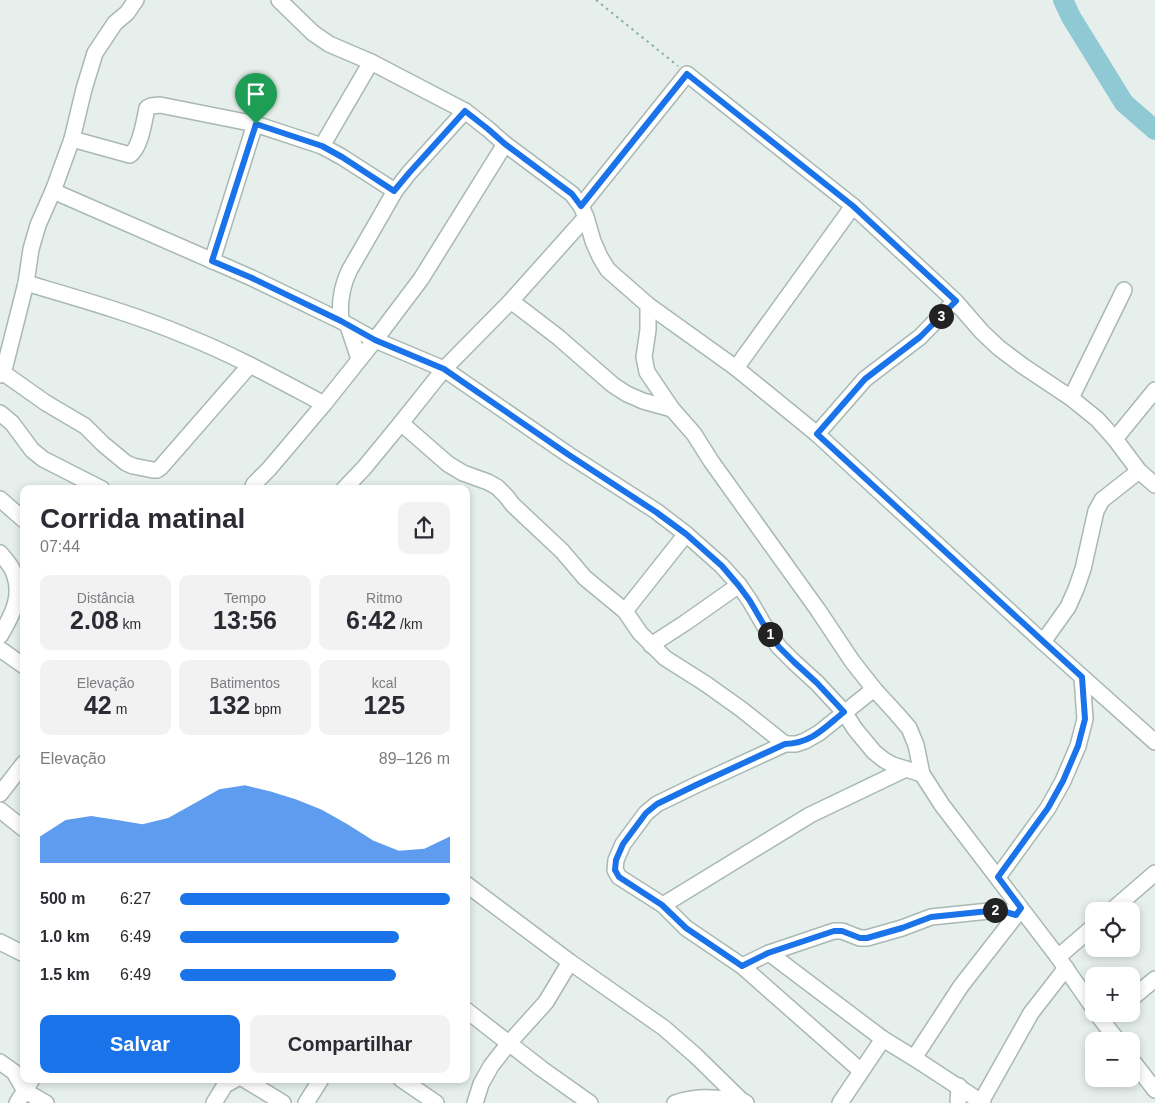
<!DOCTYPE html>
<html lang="pt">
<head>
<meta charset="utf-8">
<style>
	:root { --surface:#fff; --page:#f2f2f3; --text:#2b2b33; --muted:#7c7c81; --accent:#1a73e8 }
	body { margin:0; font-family:Helvetica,sans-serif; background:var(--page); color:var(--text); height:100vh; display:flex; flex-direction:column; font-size:19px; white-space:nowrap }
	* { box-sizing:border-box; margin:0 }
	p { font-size:16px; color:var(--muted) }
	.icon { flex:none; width:28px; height:28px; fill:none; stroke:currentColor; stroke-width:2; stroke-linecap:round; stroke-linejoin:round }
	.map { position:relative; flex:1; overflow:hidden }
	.details { position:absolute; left:20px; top:485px; width:450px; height:598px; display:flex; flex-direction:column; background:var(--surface); border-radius:10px; box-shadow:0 2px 8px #0003 }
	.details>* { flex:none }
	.tools { position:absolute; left:1085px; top:902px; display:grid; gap:10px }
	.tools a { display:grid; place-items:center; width:55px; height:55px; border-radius:10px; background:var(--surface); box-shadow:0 2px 8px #0003; font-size:25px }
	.pin { position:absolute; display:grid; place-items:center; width:42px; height:42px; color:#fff; margin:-51px -21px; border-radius:50% 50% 50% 0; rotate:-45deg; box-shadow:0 0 5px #0007 }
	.pin .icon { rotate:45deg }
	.km { position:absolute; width:25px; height:25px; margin:-12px; border-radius:50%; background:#222; color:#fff; font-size:14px; line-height:25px; text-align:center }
	.round { display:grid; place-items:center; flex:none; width:52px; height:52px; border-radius:10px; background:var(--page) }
	.summary { display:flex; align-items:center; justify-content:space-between; height:85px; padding:0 20px }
	h1 { font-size:28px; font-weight:800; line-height:38px }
	.metrics { display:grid; grid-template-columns:repeat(3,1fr); gap:8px; height:85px; padding:5px 20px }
	.metrics div { display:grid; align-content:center; border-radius:10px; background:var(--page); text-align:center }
	.metrics b { font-size:25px; font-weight:800 }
	.metrics small { font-size:14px; font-weight:400 }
	.metrics p { font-size:14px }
	.chart { height:140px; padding:10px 20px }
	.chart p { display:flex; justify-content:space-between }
	.chart svg { width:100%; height:90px; margin-top:5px; fill:var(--accent); opacity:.7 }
	.action { display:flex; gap:10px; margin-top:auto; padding:10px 20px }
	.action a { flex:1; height:58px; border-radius:10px; background:var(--accent); color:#fff; font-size:20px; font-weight:800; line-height:58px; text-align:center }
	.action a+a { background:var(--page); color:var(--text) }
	ul { padding:0 20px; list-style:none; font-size:16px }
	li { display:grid; grid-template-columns:80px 60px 1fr; align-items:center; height:38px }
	li i { height:12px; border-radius:6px; background:var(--accent) }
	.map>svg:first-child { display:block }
</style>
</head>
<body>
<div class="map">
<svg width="1155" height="1103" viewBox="0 0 1155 1103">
	<rect width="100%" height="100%" fill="#e6efeb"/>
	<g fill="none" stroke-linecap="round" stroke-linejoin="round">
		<path stroke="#8ec9d4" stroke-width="20" d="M1063 0 1071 17 1124 103 1155 130"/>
		<defs>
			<g id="minor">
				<path d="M279 0 313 33 329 44 371 62 465 111 488 129 505 144 572 194 581 206 586 217 593 241 600 257 608 270 648 305 736 368 817 434 1043 642 1155 742"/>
				<path d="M72 139 130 155C141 147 144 121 147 108L151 106 160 105 255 124 322 146 342 157 395 191"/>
				<path d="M322 146 371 62"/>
				<path d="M53 191 252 278 341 321 375 340 444 369 569 455 656 511 686 534 722 566 739 585 750 601 768 632 779 647 794 662 817 683 844 712 855 729 874 752 884 760 893 765 922 774"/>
				<path d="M581 206 687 74 853 206 955 301 982 332 999 348 1023 366 1071 398 1097 419 1115 439 1139 471 1155 485"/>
				<path d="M212 261 255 124"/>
				<path d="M26 283C80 299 134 314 186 336 234 355 279 380 324 404"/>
				<path d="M511 301 558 337 613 385 627 394 643 401 672 409"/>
				<path d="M648 305V330L644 357 647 372 672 409 694 434 711 461 818 610 852 661 874 689 896 713 909 728 916 745 922 774 942 805 1058 957 1094 1009"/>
				<path d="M341 321C339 303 341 288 349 271L395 191 409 173 465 111"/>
				<path d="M348 326 359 359"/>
				<path d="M736 368 853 206"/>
				<path d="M2 372 46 403 85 426 103 444 126 463 133 466 153 470H157L161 467 250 365"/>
				<path d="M0 375 5 366 26 283 31 249 38 225 53 191 72 139 84 89 95 53 115 23 127 13 136 0"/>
				<path d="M1071 398 1124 290"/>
				<path d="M0 413 12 423 32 450 43 459 102 489"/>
				<path d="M401 423 448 464 463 473 488 482 497 487 506 496 513 505 562 551 585 578 625 611 640 633 665 658 706 684 741 709 785 744"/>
				<path d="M817 434 865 379 920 337 955 301"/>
				<path d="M1115 439 1155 390"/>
				<path d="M252 489 254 484 269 469 324 404 375 340 421 279 505 144"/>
				<path d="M344 489 364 468 401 423 444 369 511 301 586 217"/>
				<path d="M0 499 24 520"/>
				<path d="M0 553C4 558 9 563 12 569 24 594 13 614 0 636"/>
				<path d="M625 611 686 534"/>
				<path d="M1043 642 1068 607 1076 589 1083 569 1096 511 1102 500 1139 471"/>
				<path d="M651 645 685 623 739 585"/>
				<path d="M0 649 24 666"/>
				<path d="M0 794 24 763"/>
				<path d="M0 810 24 829"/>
				<path d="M998 877 1048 808 1063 781 1078 746 1085 719 1082 677"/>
				<path d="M466 884 570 962 664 1028 696 1056 741 1100 746 1103"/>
				<path d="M663 905 810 815 906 769"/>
				<path d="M1111 911 1155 873"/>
				<path d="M0 942 24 954"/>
				<path d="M769 953 883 1039 914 1058 983 1103"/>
				<path d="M1058 957 1094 926"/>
				<path d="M742 966 769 953 834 931H842L860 938H867L902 928 931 917 999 910 1016 915"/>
				<path d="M1131 999 1155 979"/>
				<path d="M466 1010 542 1069 590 1103"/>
				<path d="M1097 1014 1118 1041"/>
				<path d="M914 1058 961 986 1021 909"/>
				<path d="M1131 1059 1155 1090"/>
				<path d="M0 1062 14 1072 25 1091 46 1103"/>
				<path d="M861 1071 742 966 686 928 663 905 619 877 615 870 616 860 623 844 646 813 657 804 696 785 785 744H796L805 741 819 733 874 689"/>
				<path d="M244 1079 283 1103"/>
				<path d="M401 1079 436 1103"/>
				<path d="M981 1102 1031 1013 1066 968"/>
				<path d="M17 1103 32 1079"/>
				<path d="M214 1103 225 1085 236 1079"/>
				<path d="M306 1103 321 1079"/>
				<path d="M475 1103 481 1084 491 1066 509 1043 546 1002 570 962"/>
				<path d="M675 1103C698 1095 717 1098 741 1100"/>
				<path d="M840 1103 883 1039"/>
				<path d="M958 1103 959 1086"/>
			</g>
		</defs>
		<use href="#minor" stroke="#a8b8b2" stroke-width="18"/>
		<path stroke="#86b3a5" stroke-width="2" stroke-dasharray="2.5 4" stroke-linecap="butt" d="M596 0 678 66"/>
		<use href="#minor" stroke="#fff" stroke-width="15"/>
	</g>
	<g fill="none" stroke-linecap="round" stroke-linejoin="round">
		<defs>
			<path id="route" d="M687 74 853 206 956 301 920 337 865 379 817 434 1082 677 1085 719 1078 746 1063 781 1048 808 998 877 1021 908 1016 915 999 910 931 917 902 928 867 938H860L842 931H834L768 953 742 966 686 928 662 905 619 877 615 870 616 860 623 844 646 813 657 804 696 785 785 744C812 743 824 728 844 712L817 683 794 662 779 647 768 632 750 601 739 586 722 566 686 534 656 512 569 455 444 369 375 340 341 321 252 278 212 261 256 124 322 146 342 157 394 191 409 173 465 111 488 129 505 144 572 194 581 206Z"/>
		</defs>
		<use href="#route" stroke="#fff" stroke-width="10"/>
		<use href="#route" stroke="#1a73e8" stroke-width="6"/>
	</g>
</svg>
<div class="tools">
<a><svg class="icon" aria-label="locate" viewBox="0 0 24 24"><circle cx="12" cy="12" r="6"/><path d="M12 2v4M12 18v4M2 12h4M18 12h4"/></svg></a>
<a>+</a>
<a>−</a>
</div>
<div class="pin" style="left:256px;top:124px;background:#1e9e55"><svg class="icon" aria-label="arrive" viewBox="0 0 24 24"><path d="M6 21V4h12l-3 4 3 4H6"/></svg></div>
<b class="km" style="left:770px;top:634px">1</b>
<b class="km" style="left:995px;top:910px">2</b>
<b class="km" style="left:941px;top:316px">3</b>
<section class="details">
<div class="summary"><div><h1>Corrida matinal</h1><p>07:44</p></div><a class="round"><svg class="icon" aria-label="share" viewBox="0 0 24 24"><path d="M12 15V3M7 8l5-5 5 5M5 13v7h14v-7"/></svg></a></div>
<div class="metrics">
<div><p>Distância</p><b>2.08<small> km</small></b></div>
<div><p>Tempo</p><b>13:56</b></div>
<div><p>Ritmo</p><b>6:42<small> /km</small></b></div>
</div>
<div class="metrics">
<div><p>Elevação</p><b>42<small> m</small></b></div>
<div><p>Batimentos</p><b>132<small> bpm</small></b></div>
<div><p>kcal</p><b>125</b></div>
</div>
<div class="chart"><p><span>Elevação</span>89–126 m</p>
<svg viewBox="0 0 160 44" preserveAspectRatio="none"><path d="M0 44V31L10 23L20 21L30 23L40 25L50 22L60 15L70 8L80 6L90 9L100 13L110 18L120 25L130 33L140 38L150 37L160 31V44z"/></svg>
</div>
<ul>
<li><b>500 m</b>6:27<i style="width:100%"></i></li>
<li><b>1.0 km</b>6:49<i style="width:81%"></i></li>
<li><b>1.5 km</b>6:49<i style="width:80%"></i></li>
</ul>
<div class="action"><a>Salvar</a><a>Compartilhar</a></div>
</section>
</div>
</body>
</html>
